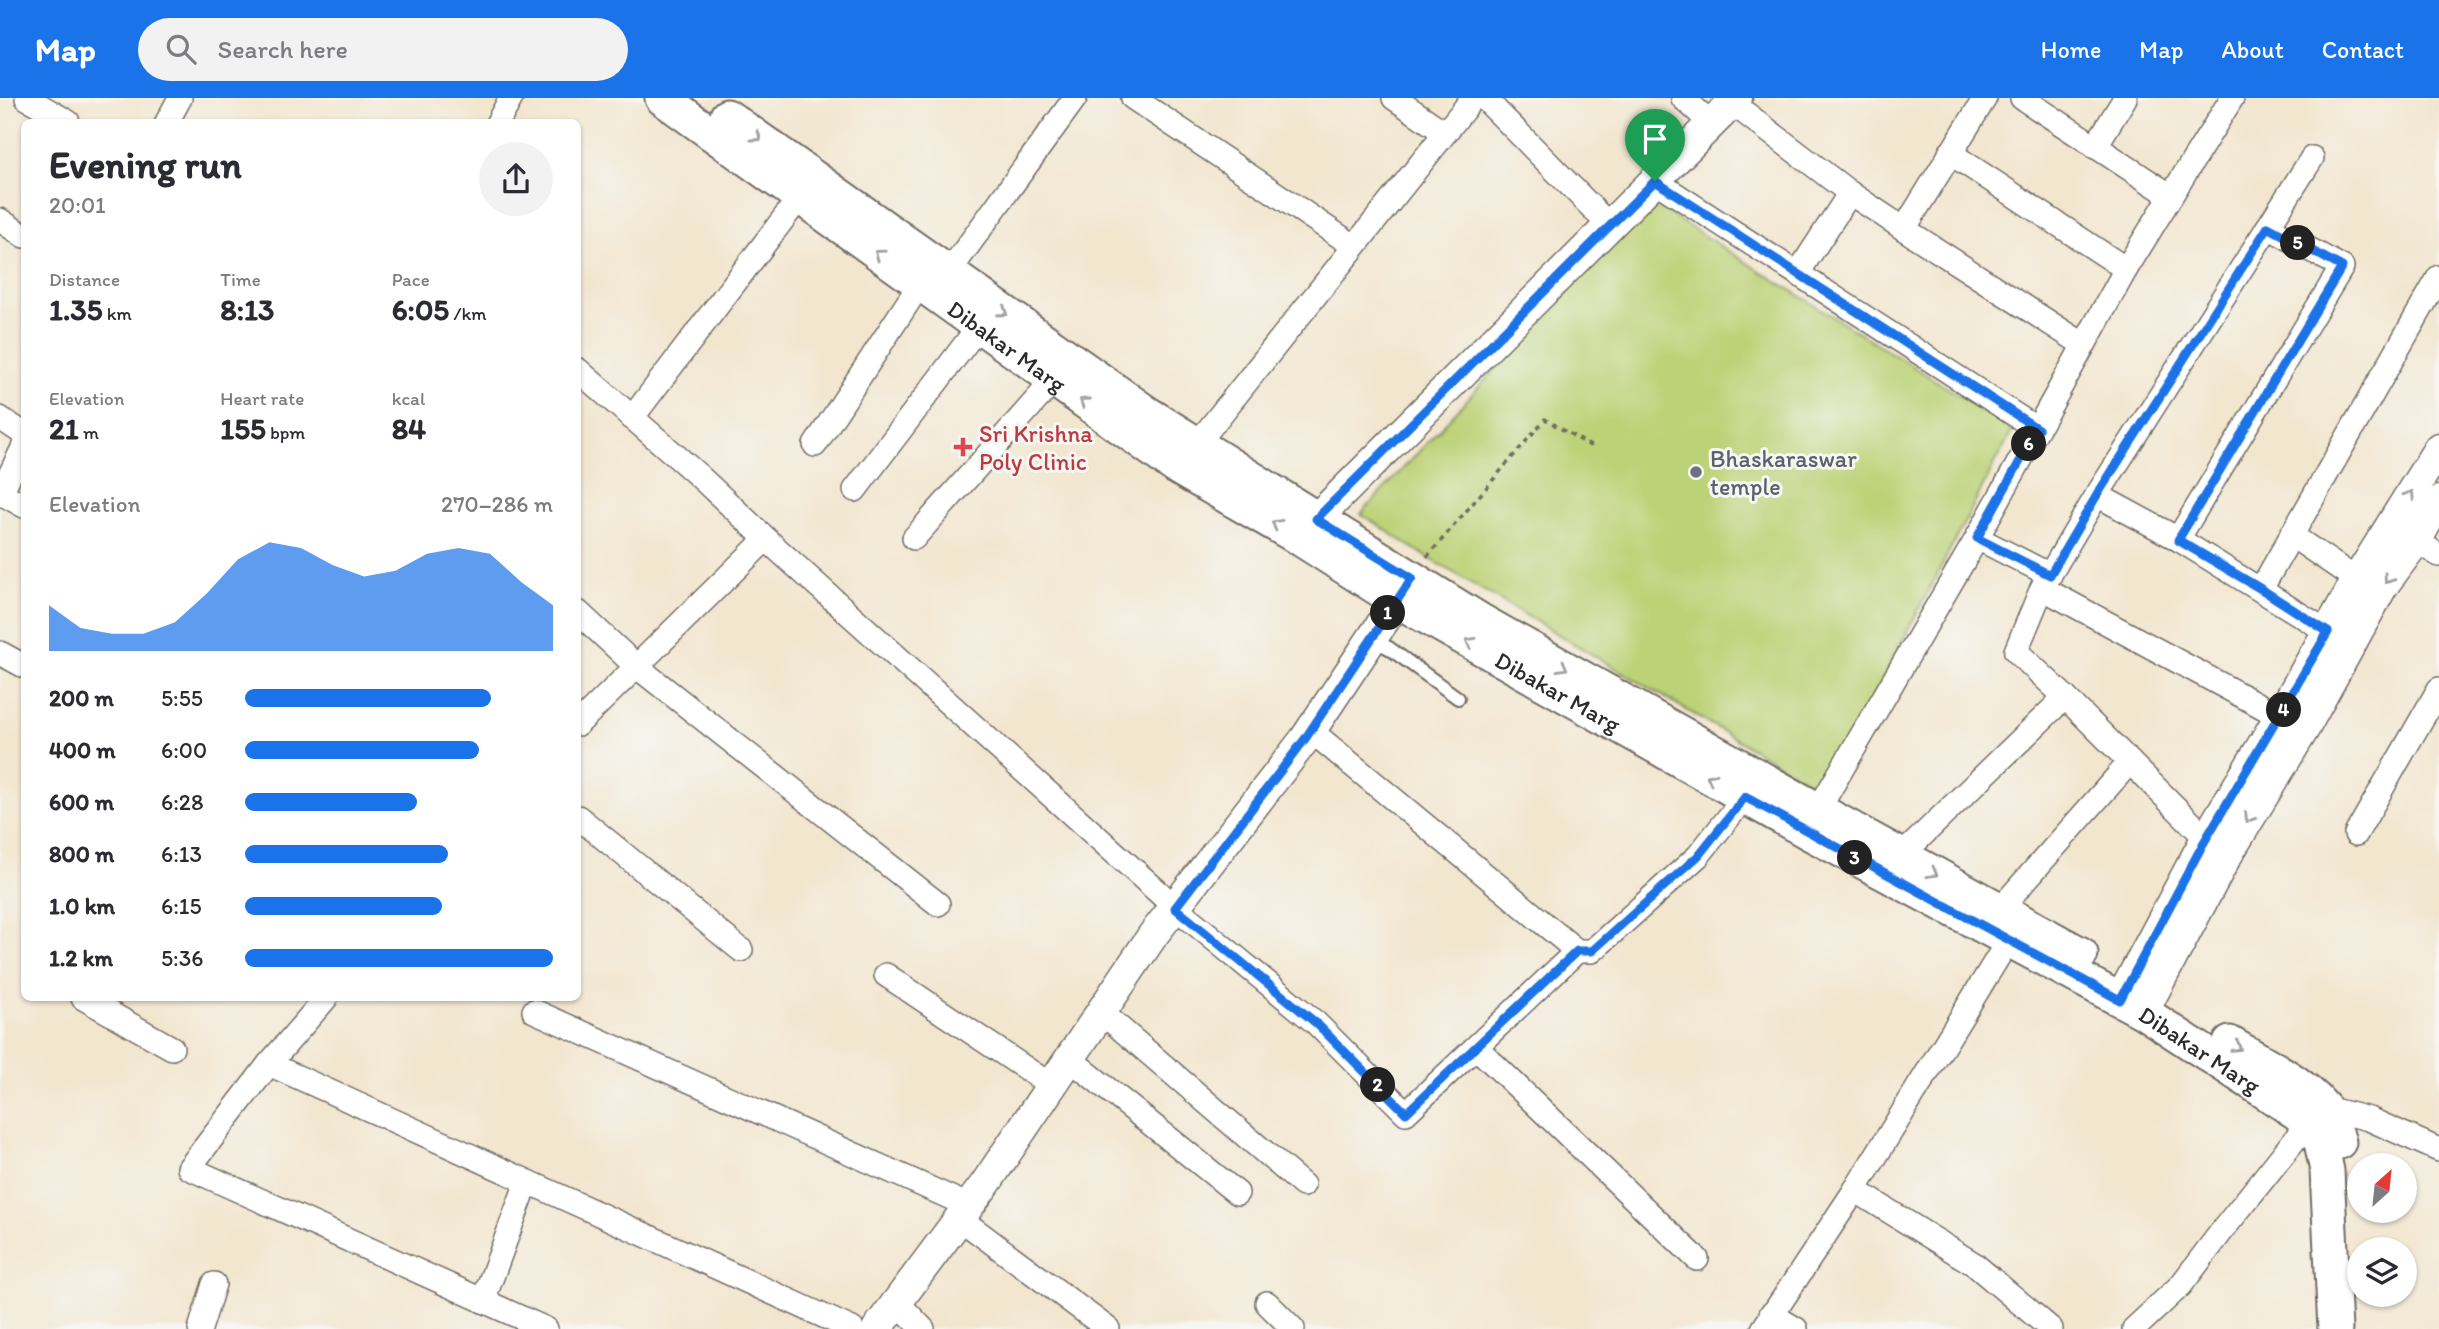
<!DOCTYPE html>
<html lang="en">
<head>
<meta charset="utf-8">
<style>
	:root { --surface:#fff; --page:#f2f2f3; --text:#2b2b33; --muted:#7c7c81; --accent:#1a73e8 }
	body { margin:0; font-family:Itim,sans-serif; background:var(--page); color:var(--text); height:100vh; display:flex; flex-direction:column; font-size:26px; white-space:nowrap }
	* { box-sizing:border-box; margin:0 }
	p { font-size:23px; color:var(--muted) }
	.icon { flex:none; width:38px; height:38px; fill:none; stroke:currentColor; stroke-width:2; stroke-linecap:round; stroke-linejoin:round }
	.map { position:relative; flex:1; overflow:hidden }
	.drawer { position:absolute; left:21px; top:21px; width:560px; height:882px; display:flex; flex-direction:column; background:var(--surface); border-radius:10px; box-shadow:0 2px 5px #0004 }
	.drawer>* { flex:none }
	.needle { width:46px; rotate:27deg }
	.controls { position:absolute; left:2347px; top:1055px; display:grid; gap:14px }
	.controls a { display:grid; place-items:center; width:70px; height:70px; border-radius:50%; background:var(--surface); box-shadow:0 2px 5px #0004; font-size:35px }
	.pin { position:absolute; display:grid; place-items:center; width:60px; height:60px; color:#fff; margin:-72px -30px; border-radius:50% 50% 50% 0; rotate:-45deg; box-shadow:0 0 7px #0007 }
	.pin .icon { rotate:45deg }
	.km { position:absolute; width:35px; height:35px; margin:-18px; border-radius:50%; background:#222; color:#fff; font-size:19px; line-height:35px; text-align:center }
	.round { display:grid; place-items:center; flex:none; width:74px; height:74px; border-radius:37px; background:var(--page) }
	.summary { display:flex; align-items:center; justify-content:space-between; height:119px; padding:0 28px }
	h1 { font-size:38px; font-weight:700; line-height:52px }
	.metrics { display:grid; grid-template-columns:repeat(3,1fr); gap:10px; height:119px; padding:7px 28px }
	.metrics div { display:grid; align-content:center }
	.metrics b { font-size:30px; font-weight:700 }
	.metrics small { font-size:19px; font-weight:400 }
	.metrics p { font-size:19px }
	.chart { height:196px; padding:14px 28px }
	.chart p { display:flex; justify-content:space-between }
	.chart svg { width:100%; height:126px; margin-top:7px; fill:var(--accent); opacity:.7 }
	ul { padding:0 28px; list-style:none; font-size:23px }
	li { display:grid; grid-template-columns:112px 84px 1fr; align-items:center; height:52px }
	li i { height:18px; border-radius:9px; background:var(--accent) }
	header { display:flex; align-items:center; gap:42px; box-sizing:border-box; height:98px; padding:0 35px; background:var(--accent); color:#fff }
	header strong { font-size:33px }
	nav { display:flex; gap:38px; margin-inline-start:auto; font-size:24px }
	.search { width:490px; height:63px; background:var(--page); display:flex; align-items:center; gap:18px; box-sizing:border-box; padding:0 24px; border-radius:38px; color:var(--muted); font-size:26px }
	.map>svg:first-child { display:block }
</style>
</head>
<body>
<header>
<strong>Map</strong>
<div class="search"><svg class="icon" aria-label="search" viewBox="0 0 24 24"><circle cx="10" cy="10" r="6"/><path d="M15 15l6 6"/></svg>Search here</div>
<nav><a>Home</a><a>Map</a><a>About</a><a>Contact</a></nav>
</header>
<div class="map">
<svg width="2439" height="1231" viewBox="0 0 2439 1231">
	<rect width="100%" height="100%" fill="#f6f6f2"/>
	<filter id="ink" filterUnits="userSpaceOnUse"><feTurbulence type="fractalNoise" baseFrequency=".0143" numOctaves="2"/><feDisplacementMap in="SourceGraphic" scale="14" xChannelSelector="R" yChannelSelector="G"/><feConvolveMatrix kernelMatrix="1 2 1 2 8 2 1 2 1" color-interpolation-filters="sRGB"/></filter>
	<filter id="wash" filterUnits="userSpaceOnUse"><feTurbulence type="fractalNoise" baseFrequency=".00686" numOctaves="4" result="noise"/><feDisplacementMap in="SourceGraphic" scale="28" xChannelSelector="R" yChannelSelector="G"/><feGaussianBlur stdDeviation="1.57" result="paint"/><feColorMatrix in="noise" values="0 0 0 0 0 0 0 0 0 0 0 0 0 0 0 0 0 1.4 0 .05"/><feComposite in="paint" operator="in"/></filter>
	<g filter="url(#wash)">
		<rect width="100%" height="100%" fill="#f2e6cf"/>
		<path fill="#bcd276" stroke="#747e50" stroke-width="2" d="M1650 104 2013 331 1824 693 1427 459 1361 416Z"/>
	</g>
	<g filter="url(#ink)">
		<g fill="none" stroke-linecap="round" stroke-linejoin="round">
			<defs>
				<path id="service" d="M1371 541 1389 550 1458 600"/>
				<g id="minor">
					<path d="M27 0 68 24"/>
					<path d="M1133 0 1354 148"/>
					<path d="M1394 0 1445 35"/>
					<path d="M1484 0 1610 128"/>
					<path d="M1683 0 1712 26"/>
					<path d="M1985 0 1904 131 2084 247"/>
					<path d="M1732 5 1850 95 1904 131"/>
					<path d="M167 24 180 0"/>
					<path d="M498 24 511 0"/>
					<path d="M2095 49 2125 0"/>
					<path d="M1950 55 2126 171 2171 98 2022 0"/>
					<path d="M1655 83 2037 331"/>
					<path d="M2171 98 2232 0"/>
					<path d="M0 122 24 138"/>
					<path d="M1798 175 1850 95"/>
					<path d="M941 185 1075 0"/>
					<path d="M578 272 699 378 776 450 1175 809 1316 925 1406 1015 1577 853"/>
					<path d="M0 320 24 336"/>
					<path d="M632 320 800 99"/>
					<path d="M1197 346 1473 0"/>
					<path d="M815 347 920 186"/>
					<path d="M855 392 979 228"/>
					<path d="M1 395 24 408"/>
					<path d="M0 397 24 348"/>
					<path d="M2097 397 2178 441 2341 542"/>
					<path d="M2403 435 2439 457"/>
					<path d="M2291 437 2357 482"/>
					<path d="M914 440 1054 282"/>
					<path d="M1977 440 2050 477"/>
					<path d="M2178 441 2342 169 2268 129"/>
					<path d="M2042 490 2097 397 2312 60"/>
					<path d="M2261 491 2439 179"/>
					<path d="M578 514 636 568 938 806"/>
					<path d="M0 555 24 568"/>
					<path d="M2065 599 2016 553 2042 490 2294 626"/>
					<path d="M578 626 766 441"/>
					<path d="M1310 632 1577 853H1592L1698 758 1745 699"/>
					<path d="M1818 712 1977 440 2126 171"/>
					<path d="M578 719 741 852"/>
					<path d="M2356 736 2439 591"/>
					<path d="M1901 758 2065 599 2218 752"/>
					<path d="M1999 812 2130 664"/>
					<path d="M886 877 1052 988"/>
					<path d="M83 900 172 950"/>
					<path d="M326 900 269 966 189 1070 546 1231"/>
					<path d="M534 913 969 1108"/>
					<path d="M1101 914 1303 1087"/>
					<path d="M1476 949 1697 1161"/>
					<path d="M1070 961 1237 1095"/>
					<path d="M269 966 852 1231"/>
					<path d="M2325 1010 2369 1021 2439 1052"/>
					<path d="M1855 1092 1974 1166 2051 1231"/>
					<path d="M959 1120 1108 1231"/>
					<path d="M483 1203 527 1084"/>
					<path d="M898 1205 923 1231"/>
					<path d="M1267 1205 1293 1231"/>
					<path d="M1771 1216 1796 1231"/>
					<path d="M200 1231 214 1186"/>
					<path d="M1763 1231 1855 1092 2008 843"/>
					<path d="M2134 1231 2181 1187 2225 1129 2308 1025"/>
				</g>
				<g id="tertiary">
					<path d="M1316 421 1737 0"/>
					<path d="M2120 902 2203 746 2280 618 2357 482 2439 350"/>
					<path d="M2143 914 2226 759 2304 631 2382 489 2416 443 2439 403"/>
					<path d="M877 1231 986 1085 1153 837 1305 641 1411 482"/>
				</g>
				<g id="secondary">
					<path id="s1" d="M662 0 1176 369 1302 442 1396 502 1809 735 2143 914 2297 1015 2308 1025 2321 1044 2327 1073 2335 1231"/>
					<path d="M727 18 1147 315 1412 480 1483 524 1818 712 2081 856"/>
					<path d="M2230 945C2261 964 2310 986 2330 1018 2334 1026 2336 1035 2339 1044"/>
				</g>
			</defs>
			<use href="#service" stroke="#716c64" stroke-width="16"/>
			<use href="#minor" stroke="#716c64" stroke-width="26"/>
			<use href="#tertiary" stroke="#716c64" stroke-width="33"/>
			<use href="#secondary" stroke="#716c64" stroke-width="37"/>
			<path stroke="#716c64" stroke-width="3.5" stroke-dasharray="5 5" stroke-linecap="butt" d="M1427 459 1545 321 1592 349"/>
			<use href="#service" stroke="#fff" stroke-width="12"/>
			<use href="#minor" stroke="#fff" stroke-width="23"/>
			<use href="#tertiary" stroke="#fff" stroke-width="30"/>
			<use href="#secondary" stroke="#fff" stroke-width="33"/>
		</g>
		<defs><path id="oneway-chevron" d="M-2-3.5L2.5 0L-2 3.5" fill="none" stroke-width="1.6" stroke-linecap="round" stroke-linejoin="round" transform="scale(1.75)"/></defs>
		<g stroke="#a0a0a0">
			<use href="#oneway-chevron" transform="translate(757 39) rotate(35)"/>
			<use href="#oneway-chevron" transform="translate(879 156) rotate(-144)"/>
			<use href="#oneway-chevron" transform="translate(1003 214) rotate(35)"/>
			<use href="#oneway-chevron" transform="translate(1084 304) rotate(-145)"/>
			<use href="#oneway-chevron" transform="translate(2410 397) rotate(-58)"/>
			<use href="#oneway-chevron" transform="translate(1276 426) rotate(-150)"/>
			<use href="#oneway-chevron" transform="translate(2388 481) rotate(125)"/>
			<use href="#oneway-chevron" transform="translate(1470 544) rotate(-151)"/>
			<use href="#oneway-chevron" transform="translate(1563 569) rotate(29)"/>
			<use href="#oneway-chevron" transform="translate(1711 680) rotate(-151)"/>
			<use href="#oneway-chevron" transform="translate(2249 720) rotate(121)"/>
			<use href="#oneway-chevron" transform="translate(1933 775) rotate(29)"/>
			<use href="#oneway-chevron" transform="translate(2237 949) rotate(31)"/>
		</g>
	</g>
	<g fill="none" stroke-linecap="round" stroke-linejoin="round" filter="url(#ink)">
		<defs>
			<path id="route" d="M1655 83 2038 331 1977 440 2050 477 2097 397 2268 129 2342 169 2178 442 2261 491 2328 534 2203 746 2120 902 1745 699 1698 758 1592 853H1577L1406 1015 1316 925 1175 810 1305 641 1412 480 1316 421Z"/>
		</defs>
		<use href="#route" stroke="#fff" stroke-width="14"/>
		<use href="#route" stroke="#1a73e8" stroke-width="9"/>
	</g>
	<path fill="#e0444e" stroke="#f6f6f2" stroke-width="2.5" d="M959.5 338.5h7v7h7v7h-7v7h-7v-7h-7v-7h7z"/>
	<circle fill="#6b7280" stroke="#f6f6f2" stroke-width="2.5" cx="1696" cy="374" r="7"/>
	<g text-anchor="middle" dominant-baseline="central" stroke-width="6" stroke-linejoin="round" paint-order="stroke">
		<g font-size="24" fill="#2b2b2b" stroke="#f6f6f2">
			<text stroke="none"><textPath href="#s1" startOffset="425">Dibakar Marg</textPath></text>
			<text stroke="none"><textPath href="#s1" startOffset="1076">Dibakar Marg</textPath></text>
			<text stroke="none"><textPath href="#s1" startOffset="1811">Dibakar Marg</textPath></text>
		</g>
		<g font-size="24" fill="#be3a42" stroke="#f6f6f2" text-anchor="start">
			<text x="979" y="335">Sri Krishna<tspan x="979" dy="28">Poly Clinic</tspan></text>
		</g>
		<g font-size="24" fill="#5b616d" stroke="#f6f6f2" text-anchor="start">
			<text x="1710" y="360">Bhaskaraswar<tspan x="1710" dy="28">temple</tspan></text>
		</g>
	</g>
</svg>
<div class="controls">
<a><svg class="needle" viewBox="-14 -14 28 28"><path d="M0-13l5 13h-10z" fill="#e53935"/><path d="M0 13l5-13h-10z" fill="#7c7c81"/></svg></a>
<a><svg class="icon" aria-label="layers" viewBox="0 0 24 24"><path d="M12 4l9 5-9 5-9-5zM3 14l9 5 9-5"/></svg></a>
</div>
<div class="pin" style="left:1655px;top:83px;background:#1e9e55"><svg class="icon" aria-label="arrive" viewBox="0 0 24 24"><path d="M6 21V4h12l-3 4 3 4H6"/></svg></div>
<b class="km" style="left:1388px;top:515px">1</b>
<b class="km" style="left:1378px;top:987px">2</b>
<b class="km" style="left:1855px;top:760px">3</b>
<b class="km" style="left:2284px;top:612px">4</b>
<b class="km" style="left:2298px;top:145px">5</b>
<b class="km" style="left:2029px;top:346px">6</b>
<section class="drawer">
<div class="summary"><div><h1>Evening run</h1><p>20:01</p></div><a class="round"><svg class="icon" aria-label="share" viewBox="0 0 24 24"><path d="M12 15V3M7 8l5-5 5 5M5 13v7h14v-7"/></svg></a></div>
<div class="metrics">
<div><p>Distance</p><b>1.35<small> km</small></b></div>
<div><p>Time</p><b>8:13</b></div>
<div><p>Pace</p><b>6:05<small> /km</small></b></div>
</div>
<div class="metrics">
<div><p>Elevation</p><b>21<small> m</small></b></div>
<div><p>Heart rate</p><b>155<small> bpm</small></b></div>
<div><p>kcal</p><b>84</b></div>
</div>
<div class="chart"><p><span>Elevation</span>270–286 m</p>
<svg viewBox="0 0 160 44" preserveAspectRatio="none"><path d="M0 44V28L10 36L20 38L30 38L40 34L50 24L60 12L70 6L80 8L90 14L100 18L110 16L120 10L130 8L140 10L150 20L160 28V44z"/></svg>
</div>
<ul>
<li><b>200 m</b>5:55<i style="width:80%"></i></li>
<li><b>400 m</b>6:00<i style="width:76%"></i></li>
<li><b>600 m</b>6:28<i style="width:56%"></i></li>
<li><b>800 m</b>6:13<i style="width:66%"></i></li>
<li><b>1.0 km</b>6:15<i style="width:64%"></i></li>
<li><b>1.2 km</b>5:36<i style="width:100%"></i></li>
</ul>
</section>
</div>
</body>
</html>
